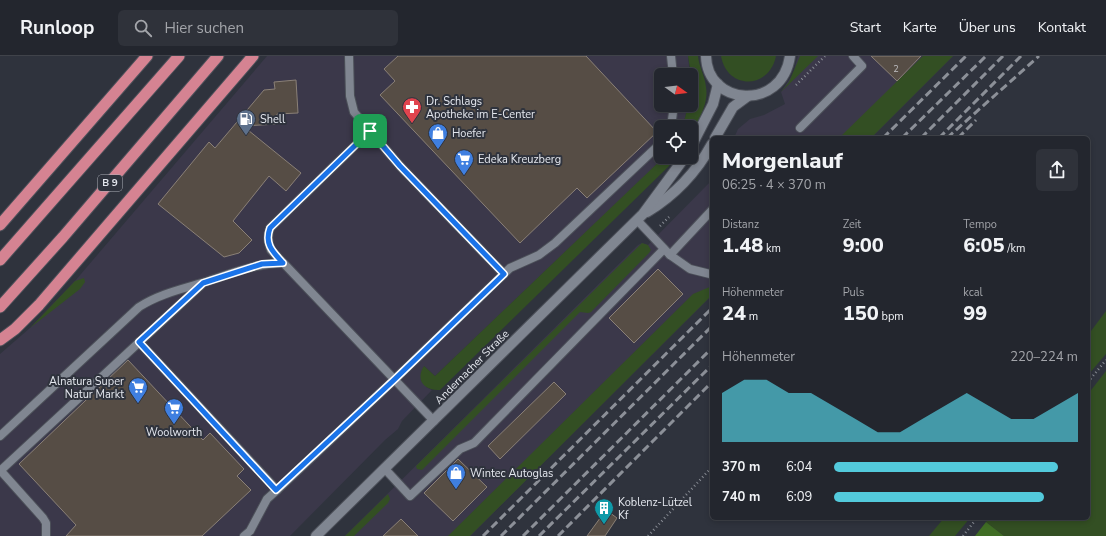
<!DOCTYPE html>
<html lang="de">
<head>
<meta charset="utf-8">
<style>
	:root { --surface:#23262e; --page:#2f323a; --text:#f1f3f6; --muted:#a3a5aa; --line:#40434a; --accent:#53cadc }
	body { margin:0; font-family:"Nunito Sans",sans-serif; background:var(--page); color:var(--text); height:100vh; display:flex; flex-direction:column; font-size:15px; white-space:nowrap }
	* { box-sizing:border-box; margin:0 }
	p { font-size:13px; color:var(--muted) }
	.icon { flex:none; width:22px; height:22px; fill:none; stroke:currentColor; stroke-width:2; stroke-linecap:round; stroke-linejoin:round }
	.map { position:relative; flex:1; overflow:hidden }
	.panel { position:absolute; left:710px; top:80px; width:380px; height:384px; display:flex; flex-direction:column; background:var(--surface); border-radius:6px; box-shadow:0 2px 6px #0003,0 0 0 1px var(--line) }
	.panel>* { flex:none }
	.needle { width:26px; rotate:105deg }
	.fabs { position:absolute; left:654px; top:12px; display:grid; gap:8px }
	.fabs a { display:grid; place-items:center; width:44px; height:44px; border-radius:6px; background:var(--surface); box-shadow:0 2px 6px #0003,0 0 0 1px var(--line); font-size:20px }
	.pin { position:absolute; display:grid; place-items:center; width:34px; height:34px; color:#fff; margin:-17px; border-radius:8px; box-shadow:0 2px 6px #0006 }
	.round { display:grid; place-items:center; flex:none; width:42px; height:42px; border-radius:6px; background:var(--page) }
	.overview { display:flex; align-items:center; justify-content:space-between; height:68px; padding:0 12px }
	h1 { font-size:22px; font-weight:800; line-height:30px }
	.metrics { display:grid; grid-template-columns:repeat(3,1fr); gap:6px; height:68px; padding:4px 12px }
	.metrics div { display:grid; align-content:center }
	.metrics b { font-size:20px; font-weight:800 }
	.metrics small { font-size:11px; font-weight:400 }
	.metrics p { font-size:11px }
	.chart { height:112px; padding:8px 12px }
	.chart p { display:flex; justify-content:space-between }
	.chart svg { width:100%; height:72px; margin-top:4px; fill:var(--accent); opacity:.7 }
	ul { padding:0 12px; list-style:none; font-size:13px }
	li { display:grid; grid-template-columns:64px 48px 1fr; align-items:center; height:30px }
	li i { height:10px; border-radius:5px; background:var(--accent) }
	header { display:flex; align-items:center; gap:24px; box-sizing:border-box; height:56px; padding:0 20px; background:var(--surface); border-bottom:1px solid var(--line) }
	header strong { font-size:19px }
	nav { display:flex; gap:22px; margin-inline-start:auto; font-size:14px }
	.search { width:280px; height:36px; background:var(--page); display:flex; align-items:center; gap:10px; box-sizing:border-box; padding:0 14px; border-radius:6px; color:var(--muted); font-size:15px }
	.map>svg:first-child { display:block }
</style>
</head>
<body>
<header>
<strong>Runloop</strong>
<div class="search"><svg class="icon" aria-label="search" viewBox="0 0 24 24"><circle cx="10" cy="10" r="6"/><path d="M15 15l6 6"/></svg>Hier suchen</div>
<nav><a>Start</a><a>Karte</a><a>Über uns</a><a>Kontakt</a></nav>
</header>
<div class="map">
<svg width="1106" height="480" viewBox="0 0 1106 480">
	<rect width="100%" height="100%" fill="#2f333d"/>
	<g fill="#3b384a">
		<path d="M267 0H688L690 19H661V49H688L685 62 681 71H661V101H664L662 104 435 320 424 310 426 331 432 334 402 365 398 373 385 384 290 480H0V298L30 272 75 225Z"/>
		<path d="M798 0H953L871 82H734L738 73 750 63 764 59 785 48 781 36 793 18Z"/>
		<path d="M712 124V239L470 480H345L638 189 642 187 648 189Z"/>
	</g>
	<g fill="#334f23">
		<path d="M688 0H698C699 11 705 20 706 31 709 48 698 64 691 79V71H681L685 62 688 49H691V19Z"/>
		<path d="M721 0H776C769 34 727 34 721 0Z"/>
		<path d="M800 0H818L781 36 789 26Z"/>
		<path d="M923 0H953L871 82H839Z"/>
		<path d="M664 101H676L669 110 440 334C424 335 415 324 424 310L435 320Z"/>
		<path d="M642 187 648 189 651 194 649 197 591 256 588 257 580 256 422 414 417 413 416 410Z"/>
		<path d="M84 222 85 226 80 233 30 272 75 225Z"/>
		<path d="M712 230V239L470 480H448L693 238Z"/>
		<path d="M1106 255V298L1088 319V279Z"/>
		<path d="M1106 315V480H1004L986 466 990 462H1088V338Z"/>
		<path d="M388 438 390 443 388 447 354 480H345Z"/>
		<path d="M944 462H970L955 480H929Z"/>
	</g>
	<path fill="#406d25" d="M986 466 1004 480H975Z"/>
	<g fill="#564d45" stroke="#8a8077">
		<path d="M398 0H586L657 76 587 142 577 132 520 187 380 39 395 25 384 13Z"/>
		<path d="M871 0H921L897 25Z"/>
		<path d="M296 24 298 57 277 58 278 68 243 70 301 117 286 135 269 120 233 165 252 184 239 197 224 201 158 148 209 86 215 92 264 34 275 33 274 26Z"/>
		<path d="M658 213 683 238 634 287 609 262Z"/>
		<path d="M128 304 203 384 210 377 244 413 237 420 251 434 202 480H66L76 469 19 408Z"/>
		<path d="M554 326 566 338 500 403 488 390Z"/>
		<path d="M458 403 487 431 453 465 424 437Z"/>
		<path d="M606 454 617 462 605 480H587Z"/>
		<path d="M401 463 418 480H383Z"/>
	</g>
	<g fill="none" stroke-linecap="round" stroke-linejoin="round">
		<defs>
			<g id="service">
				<path d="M349 0 350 40 354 56 400 110 504 218"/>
				<path d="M671 0 673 19"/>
				<path d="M671 71 674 49"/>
				<path d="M800 72 862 10 853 0"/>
				<path d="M370 75 270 172C267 181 268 186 271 194L434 365"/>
				<path d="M637 164 670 199 690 213 710 218"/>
				<path d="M670 199 712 154"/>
				<path d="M139 286 277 434"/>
				<path d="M0 380 139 251C159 238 182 233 205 226 230 218 256 207 283 207"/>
				<path d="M385 413 410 440 460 393 474 387 664 193"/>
				<path d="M0 414 43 462 46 467V480"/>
				<path d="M0 415 201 229"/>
				<path d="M244 480 250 475 267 443 277 434 395 323 510 212 539 199 555 187 661 87"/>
			</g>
			<g id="tertiary">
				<path d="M706 0C707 50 782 56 790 0"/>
				<path d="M715 82 733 51 748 40"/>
				<path d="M691 91 713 48 718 28"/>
				<path d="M647 156C675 139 696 117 712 88"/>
				<path d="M316 480 643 158 685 101"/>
			</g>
			<g id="trunk">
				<path d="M0 169 147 0"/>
				<path d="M0 204 179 0"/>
				<path d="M0 251 63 181 218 0"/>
				<path d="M0 284 15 273 39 249 253 0"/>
			</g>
		</defs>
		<use href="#service" stroke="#4c5059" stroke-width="10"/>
		<use href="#tertiary" stroke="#4c5059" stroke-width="12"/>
		<use href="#trunk" stroke="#4c5059" stroke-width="13"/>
		<g stroke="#888c94" stroke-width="2.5" stroke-dasharray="1 3" stroke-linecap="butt">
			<path d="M796 29 825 0"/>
			<path d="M660 170 669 161"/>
			<path d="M1088 326 1106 304"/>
			<path d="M648 480 712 411"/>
			<path d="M963 480 977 462"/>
		</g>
		<use href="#service" stroke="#808691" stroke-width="8"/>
		<use href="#tertiary" stroke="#808691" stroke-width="10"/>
		<use href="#trunk" stroke="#d58392" stroke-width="11"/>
		<g stroke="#8c9098" stroke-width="3" stroke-dasharray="8 4" stroke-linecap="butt">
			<path d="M883 82 966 0"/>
			<path d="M902 82 986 0"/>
			<path d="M921 82 1003 0"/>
			<path d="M939 82 1021 0"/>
			<path d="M947 82 1039 0"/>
			<path d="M958 82 976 64"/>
			<path d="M483 480 712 252"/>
			<path d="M501 480 712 270"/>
			<path d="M523 480 712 292"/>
			<path d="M539 480 712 309"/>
			<path d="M558 480 712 326"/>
		</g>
	</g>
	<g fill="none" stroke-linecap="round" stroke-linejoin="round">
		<defs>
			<path id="route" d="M370 75 400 110 504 218 395 323 276 434 139 286 203 227 262 208 283 207C273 196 264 188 270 172Z"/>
		</defs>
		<use href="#route" stroke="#fff" stroke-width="8"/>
		<use href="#route" stroke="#1a73e8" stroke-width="5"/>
	</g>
	<defs>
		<symbol id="pharmacy-pin" viewBox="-11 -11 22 30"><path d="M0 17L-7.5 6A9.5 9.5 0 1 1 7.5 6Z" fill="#e0444e" stroke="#2f333d"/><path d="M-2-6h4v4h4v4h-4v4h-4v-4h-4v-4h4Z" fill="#fff"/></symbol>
		<symbol id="fuel-pin" viewBox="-11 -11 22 30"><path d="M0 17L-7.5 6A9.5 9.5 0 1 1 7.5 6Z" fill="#5c6f8a" stroke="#2f333d"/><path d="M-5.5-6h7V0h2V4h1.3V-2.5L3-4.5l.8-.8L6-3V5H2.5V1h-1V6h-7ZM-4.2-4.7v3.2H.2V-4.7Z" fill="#fff"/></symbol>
		<symbol id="shop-pin" viewBox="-11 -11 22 30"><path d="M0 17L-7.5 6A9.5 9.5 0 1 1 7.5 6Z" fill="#3f7fe0" stroke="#2f333d"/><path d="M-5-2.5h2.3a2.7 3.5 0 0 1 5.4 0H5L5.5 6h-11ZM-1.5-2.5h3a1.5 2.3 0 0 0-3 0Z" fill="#fff"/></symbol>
		<symbol id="supermarket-pin" viewBox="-11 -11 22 30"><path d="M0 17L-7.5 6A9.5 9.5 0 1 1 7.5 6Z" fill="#3f7fe0" stroke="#2f333d"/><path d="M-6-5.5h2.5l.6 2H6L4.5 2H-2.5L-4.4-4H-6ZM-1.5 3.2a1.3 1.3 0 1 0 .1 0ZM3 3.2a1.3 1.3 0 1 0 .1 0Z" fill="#fff"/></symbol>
		<symbol id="building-pin" viewBox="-11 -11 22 30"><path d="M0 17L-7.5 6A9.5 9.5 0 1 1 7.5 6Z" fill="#0f9aa8" stroke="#2f333d"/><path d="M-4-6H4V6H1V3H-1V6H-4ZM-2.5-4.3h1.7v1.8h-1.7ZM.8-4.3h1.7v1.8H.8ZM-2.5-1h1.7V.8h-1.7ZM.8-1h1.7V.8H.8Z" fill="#fff"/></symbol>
	</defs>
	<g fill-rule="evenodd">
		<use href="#pharmacy-pin" x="401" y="40" width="22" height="30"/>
		<use href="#fuel-pin" x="235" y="52" width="22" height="30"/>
		<use href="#shop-pin" x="427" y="66" width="22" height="30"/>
		<use href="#supermarket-pin" x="453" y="92" width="22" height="30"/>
		<use href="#supermarket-pin" x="127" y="320" width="22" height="30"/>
		<use href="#supermarket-pin" x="163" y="341" width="22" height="30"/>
		<use href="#shop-pin" x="445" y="406" width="22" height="30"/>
		<use href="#building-pin" x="593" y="441" width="22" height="30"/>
	</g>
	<g text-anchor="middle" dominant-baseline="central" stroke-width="4" stroke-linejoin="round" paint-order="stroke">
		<g font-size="9" fill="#c0c0c4">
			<text x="896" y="13">2</text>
		</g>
		<rect fill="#2f333d" stroke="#aeb1b9" stroke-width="1" x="98" y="119" width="24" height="16" rx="3"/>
		<g font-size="10" font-weight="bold" fill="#e4e7ee">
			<text x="110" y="127">B 9</text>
		</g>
		<g font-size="11" fill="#e4e7ee" stroke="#2f333d" text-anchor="start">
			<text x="426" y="45">Dr. Schlags<tspan x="426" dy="13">Apotheke im E-Center</tspan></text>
			<text x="260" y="63">Shell</text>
			<text x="452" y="77">Hoefer</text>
			<text x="478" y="103">Edeka Kreuzberg</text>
			<text x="124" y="325" text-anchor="end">Alnatura Super<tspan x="124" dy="13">Natur Markt</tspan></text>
			<text x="174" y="376" text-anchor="middle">Woolworth</text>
			<text x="470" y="417">Wintec Autoglas</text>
			<text x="618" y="446">Koblenz-Lützel<tspan x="618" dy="13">Kf</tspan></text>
		</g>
		<g font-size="11" fill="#e4e7ee" stroke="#2f333d">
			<text transform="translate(472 311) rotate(-45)">Andernacher Straße</text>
		</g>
	</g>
</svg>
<div class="fabs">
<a><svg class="needle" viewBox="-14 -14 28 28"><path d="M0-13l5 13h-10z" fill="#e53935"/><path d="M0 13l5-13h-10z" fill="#a3a5aa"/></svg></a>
<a><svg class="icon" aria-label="locate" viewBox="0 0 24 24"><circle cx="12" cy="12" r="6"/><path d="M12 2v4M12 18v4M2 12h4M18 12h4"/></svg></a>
</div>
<div class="pin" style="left:370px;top:75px;background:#1e9e55"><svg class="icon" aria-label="arrive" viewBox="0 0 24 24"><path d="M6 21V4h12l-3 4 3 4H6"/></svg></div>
<section class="panel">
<div class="overview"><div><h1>Morgenlauf</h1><p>06:25 · 4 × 370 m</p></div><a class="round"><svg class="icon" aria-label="share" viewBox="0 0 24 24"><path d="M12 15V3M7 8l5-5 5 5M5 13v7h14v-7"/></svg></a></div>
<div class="metrics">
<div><p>Distanz</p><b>1.48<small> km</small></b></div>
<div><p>Zeit</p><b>9:00</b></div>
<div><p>Tempo</p><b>6:05<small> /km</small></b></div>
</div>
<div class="metrics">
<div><p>Höhenmeter</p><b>24<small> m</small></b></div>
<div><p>Puls</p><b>150<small> bpm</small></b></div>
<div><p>kcal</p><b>99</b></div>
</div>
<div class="chart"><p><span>Höhenmeter</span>220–224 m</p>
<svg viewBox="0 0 160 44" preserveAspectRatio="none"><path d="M0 44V14L10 6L20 6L30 14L40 14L50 22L60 30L70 38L80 38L90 30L100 22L110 14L120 22L130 30L140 30L150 22L160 14V44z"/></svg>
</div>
<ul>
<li><b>370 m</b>6:04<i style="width:92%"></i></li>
<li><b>740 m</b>6:09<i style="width:86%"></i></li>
</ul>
</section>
</div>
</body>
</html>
